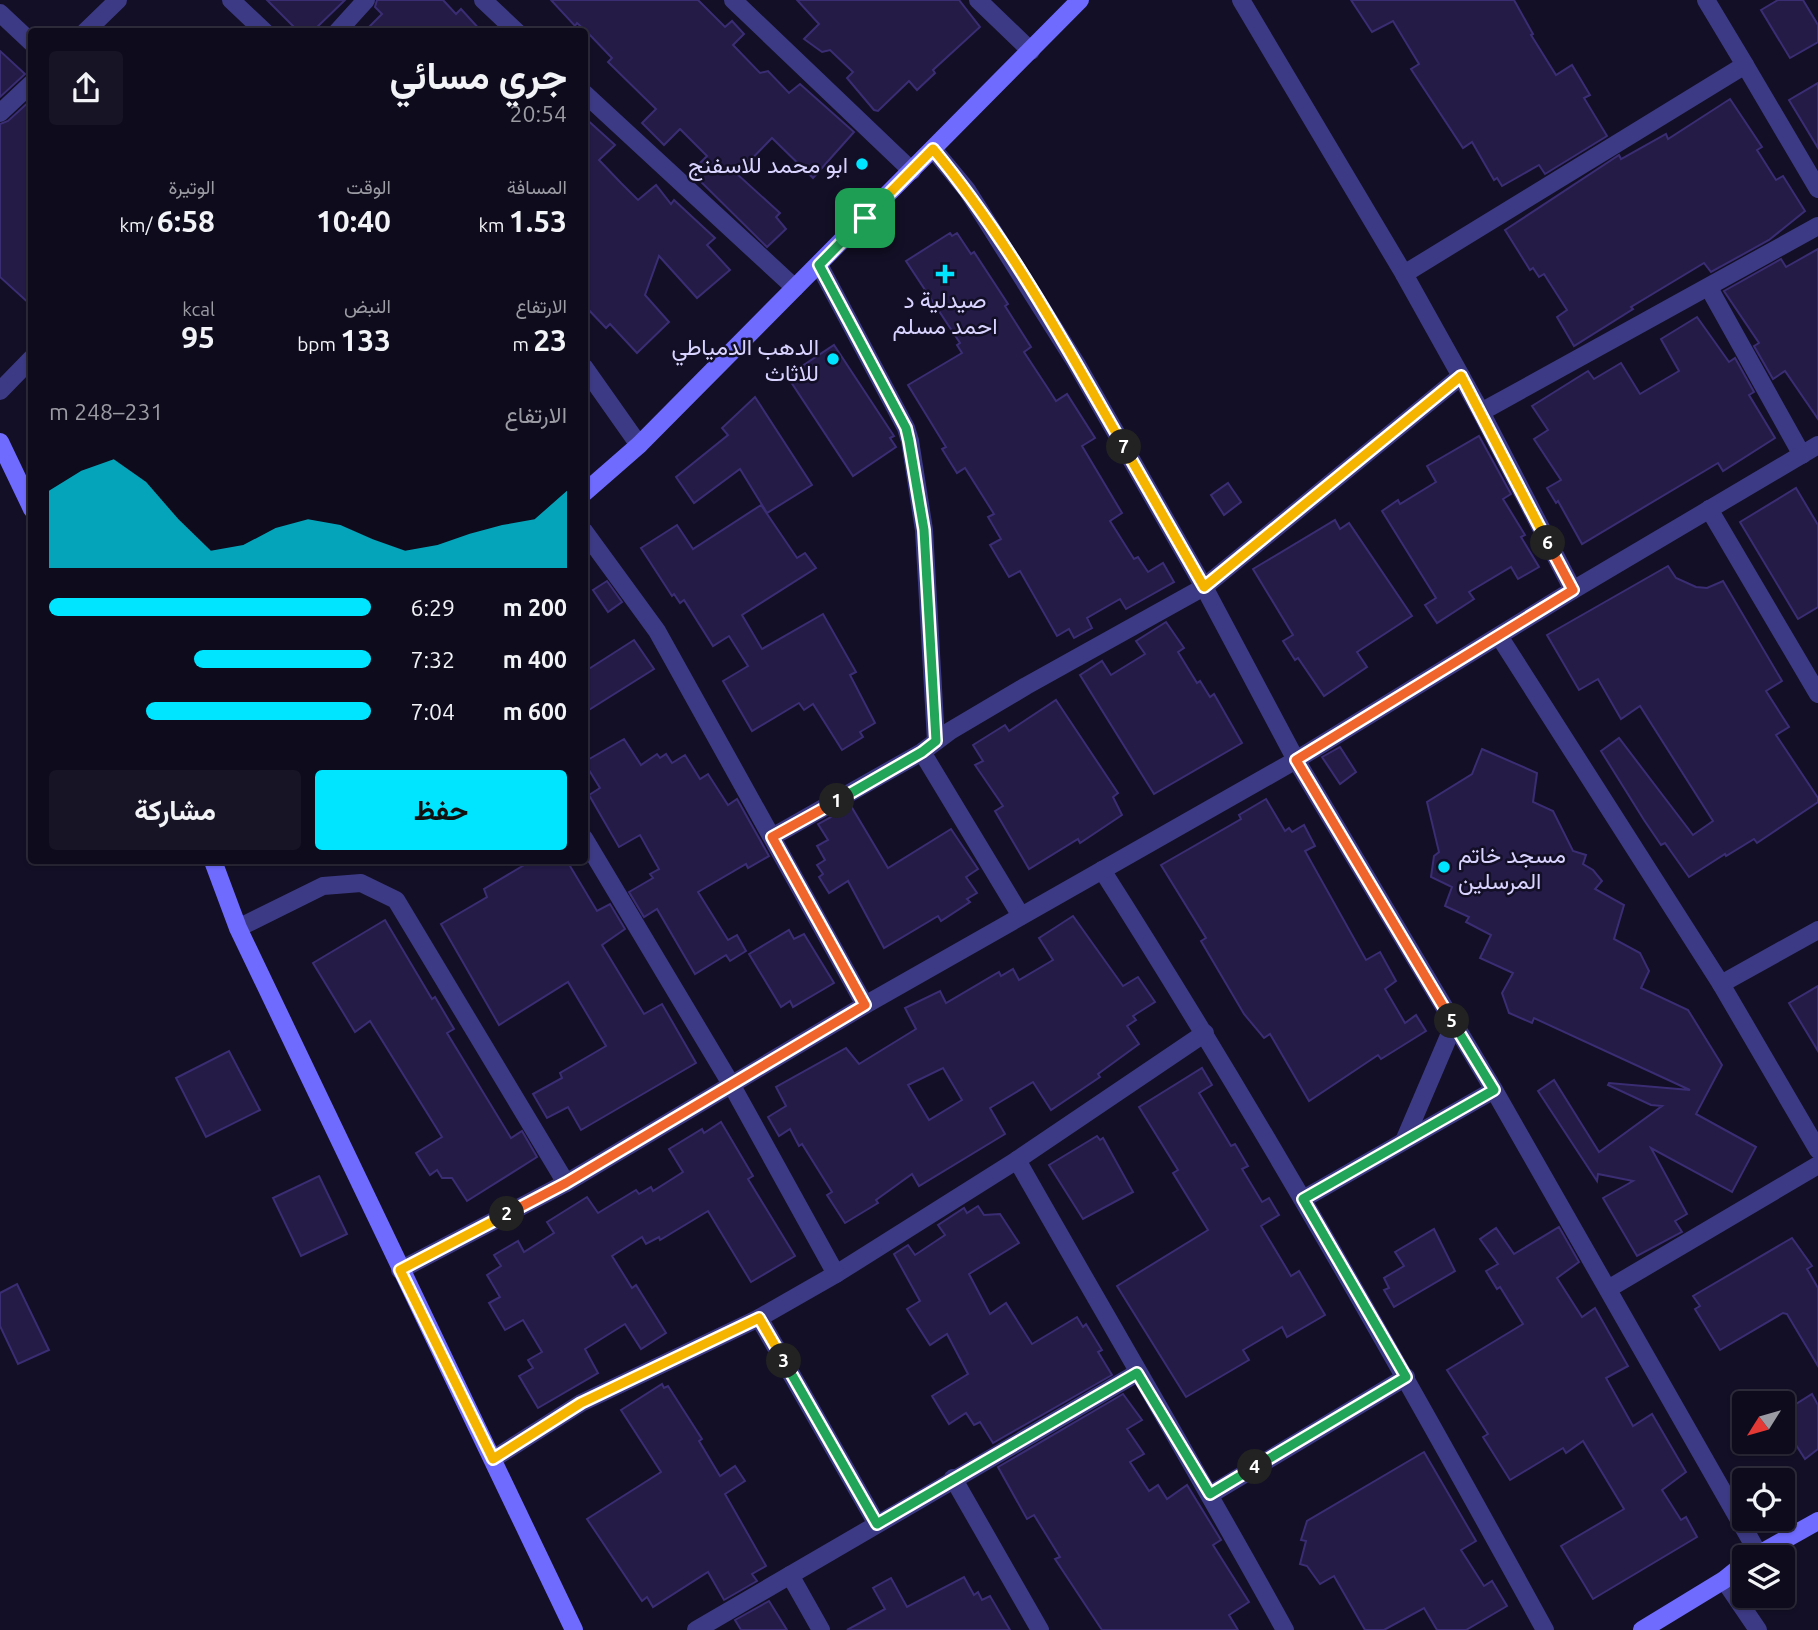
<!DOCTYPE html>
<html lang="ar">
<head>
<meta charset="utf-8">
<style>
	:root { --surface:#0e0b1c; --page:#171425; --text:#f1f3f6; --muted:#9b9ba3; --line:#2e2b3b; --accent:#00e5ff }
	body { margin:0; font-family:Ubuntu,Vazirmatn,sans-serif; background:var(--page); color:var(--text); direction:rtl; height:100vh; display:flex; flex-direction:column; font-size:26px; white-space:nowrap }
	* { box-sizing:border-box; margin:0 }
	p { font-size:23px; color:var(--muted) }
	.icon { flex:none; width:38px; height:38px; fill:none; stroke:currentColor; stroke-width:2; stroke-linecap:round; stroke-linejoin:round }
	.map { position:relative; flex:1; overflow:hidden; direction:ltr }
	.side { position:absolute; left:28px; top:28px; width:560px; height:836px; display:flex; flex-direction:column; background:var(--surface); border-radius:7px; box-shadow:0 2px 5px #0004,0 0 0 2px var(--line); direction:rtl }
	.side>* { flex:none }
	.needle { width:46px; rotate:233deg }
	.tools { position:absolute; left:1732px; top:1391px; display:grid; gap:14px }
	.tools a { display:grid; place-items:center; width:63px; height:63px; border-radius:7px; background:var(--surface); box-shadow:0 2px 5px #0004,0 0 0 2px var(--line); font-size:35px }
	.pin { position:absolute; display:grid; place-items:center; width:60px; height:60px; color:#fff; margin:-30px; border-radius:14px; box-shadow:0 4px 10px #0006 }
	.km { position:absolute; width:35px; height:35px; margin:-18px; border-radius:50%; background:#222; color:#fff; font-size:19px; line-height:35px; text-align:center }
	.round { display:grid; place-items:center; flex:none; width:74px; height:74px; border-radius:7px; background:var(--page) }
	.summary { display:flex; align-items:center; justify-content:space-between; height:119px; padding:0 21px }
	h1 { font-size:38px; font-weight:700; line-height:52px }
	.figures { display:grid; grid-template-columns:repeat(3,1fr); gap:10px; height:119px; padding:7px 21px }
	.figures div { display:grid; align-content:center }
	.figures b { font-size:30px; font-weight:700 }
	.figures small { font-size:19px; font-weight:400 }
	.figures p { font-size:19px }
	.chart { height:196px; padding:14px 21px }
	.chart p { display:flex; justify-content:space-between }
	.chart svg { width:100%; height:126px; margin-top:7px; fill:var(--accent); opacity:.7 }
	.cta { display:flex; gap:14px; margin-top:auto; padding:14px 21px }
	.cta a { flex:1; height:80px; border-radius:7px; background:var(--accent); color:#111; font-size:28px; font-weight:700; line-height:80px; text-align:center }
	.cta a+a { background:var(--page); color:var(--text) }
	ul { padding:0 21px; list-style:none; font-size:23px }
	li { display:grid; grid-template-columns:112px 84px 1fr; align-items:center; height:52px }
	li i { height:18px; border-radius:9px; background:var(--accent) }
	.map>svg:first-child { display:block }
</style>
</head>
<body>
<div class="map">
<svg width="1818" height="1630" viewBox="0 0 1818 1630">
	<rect width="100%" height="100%" fill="#130f26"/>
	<g fill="#241b47" stroke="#3b2d73" stroke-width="2" fill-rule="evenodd">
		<path d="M267 0H345L312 32H299Z"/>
		<path d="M377 0H443L456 14 461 9 482 32H364L382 14 375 7Z"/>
		<path d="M551 0H698L725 27 732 21 744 34 733 45 760 73 768 71 789 93 800 84 854 132 813 178 772 138 737 174 780 213 776 217 786 229 767 247 691 172 707 156 680 129 664 145 642 123 656 109 608 62 612 58 588 33 577 23 575 26Z"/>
		<path d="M797 0H959L980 27 933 70 935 73 917 90 909 81 878 111 874 110 847 78 853 72 830 50 822 52 804 39 819 24Z"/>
		<path d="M1351 0H1514L1533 34 1531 35 1556 75 1572 65 1590 95 1584 98 1607 136 1545 174 1539 165 1502 186 1497 178 1494 180 1472 142 1463 148 1411 69 1419 64 1393 21 1372 32Z"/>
		<path d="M1778 0H1803L1818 25V42L1790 58 1761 10Z"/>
		<path d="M0 51 25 74 0 97Z"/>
		<path d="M1818 83V148L1789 100Z"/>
		<path d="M32 99V306L0 277V124L8 121Z"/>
		<path d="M1730 99 1762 147 1757 150 1776 180 1783 176 1805 211 1769 240 1711 272 1704 263 1631 307 1633 309 1574 346 1557 317 1567 310 1544 274 1539 277 1533 268 1530 270 1505 230 1619 155 1621 159 1666 134 1668 139Z"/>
		<path d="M584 117 615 145 599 160 621 183 638 200 656 185 671 204 674 200 715 238 707 245 730 270 697 298 659 256 645 295 669 322 637 353 610 324 606 328 584 305Z"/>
		<path d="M950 233 952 236 957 233 971 254 974 252 1008 304 1005 306 1031 347 1024 352 1047 387 1056 401 1067 394 1095 438 1082 446 1122 513 1110 521 1134 559 1138 557 1148 572 1163 563 1174 582 1126 609 1120 599 1087 618 1092 628 1074 638 1069 629 1057 636 1020 571 1009 577 990 545 1001 539 988 517 994 514 965 468 957 473 942 449 946 447 908 385 962 353 957 345 960 343 906 261Z"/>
		<path d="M1818 249V419L1785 371 1773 379 1754 346 1759 343 1724 291 1781 259 1786 267Z"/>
		<path d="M1697 317 1729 362 1735 358 1754 392 1749 395 1775 438 1723 471 1718 463 1582 544 1558 501 1556 503 1547 488 1561 480 1534 439 1548 430 1532 406 1588 371 1594 379 1621 363 1640 394 1679 371 1661 339Z"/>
		<path d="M834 345 894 436 890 438 896 447 853 476 787 376Z"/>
		<path d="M755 397 812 485 767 513 740 469 694 503 676 477 728 435 722 428Z"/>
		<path d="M1479 436 1511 494 1503 499 1525 535 1521 537 1539 567 1518 579 1511 567 1469 592 1474 599 1437 623 1425 605 1436 598 1382 511 1398 500 1400 504 1436 482 1427 466Z"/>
		<path d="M1228 483 1241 502 1224 515 1211 495Z"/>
		<path d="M1796 488 1818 525V607L1798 619 1740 522Z"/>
		<path d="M761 505 797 558 805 553 816 568 742 615 762 649 823 614 856 672 850 675 875 723 860 732 863 737 842 750 813 704 804 710 799 703 752 731 723 681 748 666 729 636 713 646 684 600 680 603 674 594 672 596 641 548 677 525 693 549Z"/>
		<path d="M1335 520 1340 529 1349 523 1412 616 1357 652 1367 667 1324 696 1298 658 1295 660 1283 641 1293 635 1253 569Z"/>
		<path d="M1668 566 1676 578 1696 587 1707 588 1723 581 1782 681 1766 691 1789 727 1776 735 1818 798V802L1757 843 1754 839 1726 856 1725 854 1689 877 1665 843 1661 845 1644 820 1601 751 1619 738 1693 835 1713 821 1640 706 1621 719 1598 679 1579 690 1547 635Z"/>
		<path d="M607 581 622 602 608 612 593 590Z"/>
		<path d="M1166 622 1184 648 1178 652 1197 683 1200 681 1210 697 1214 694 1242 743 1154 794 1080 675 1102 661 1111 675 1145 654 1136 641Z"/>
		<path d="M634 640 654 669 584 713V672Z"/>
		<path d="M1056 700 1118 793 1113 797 1122 815 1080 843 1078 839 1029 869 995 811 1003 806 975 765 983 761 973 745 1005 725 1009 731Z"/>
		<path d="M624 739 641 765 657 754 660 758 666 754 672 763 685 755 700 779 708 774 728 805 737 799 769 856 748 868 746 864 698 892 728 940 737 935 746 951 730 961 726 955 695 974 657 909 644 917 629 892 653 878 650 874 659 869 640 835 619 847 589 795 600 788 584 762Z"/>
		<path d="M1340 747 1356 772 1340 784 1322 757Z"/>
		<path d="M1482 749 1537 773 1533 802 1553 811 1573 851 1586 855 1583 864 1593 870 1602 881 1595 889 1624 905 1614 939 1640 953 1649 971 1641 988 1688 1010 1722 1065 1696 1114 1756 1147 1732 1192 1651 1148 1687 1214 1675 1221 1682 1232 1637 1256 1603 1198 1633 1181 1598 1174 1597 1181 1538 1091 1554 1080 1599 1152 1662 1106 1651 1105 1608 1085 1609 1083 1690 1090 1534 1018 1532 1023 1509 1013 1502 993 1513 973 1480 958 1491 935 1466 922 1469 917 1445 906 1452 887 1431 877 1434 856 1439 852 1427 802 1472 774Z"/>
		<path d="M1266 799 1285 831 1289 828 1292 832 1304 825 1315 846 1305 851 1366 960 1380 952 1396 981 1385 989 1405 1023 1416 1015 1426 1031 1381 1059 1378 1055 1309 1101 1270 1034 1264 1038 1244 1014 1201 941 1206 938 1161 865 1241 819 1239 815Z"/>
		<path d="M851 806 888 868 951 829 978 869 966 877 977 893 967 899 970 902 941 921 938 916 884 948 848 881 829 893 819 877 823 874 817 865 825 860 817 846 828 840 818 824Z"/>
		<path d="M531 861H567L597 911 610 904 625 929 602 945 644 1014 662 1004 696 1063 581 1130 568 1107 547 1118 533 1094 562 1078 560 1073 606 1046 568 982 499 1025 441 924 487 897 484 889Z"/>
		<path d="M1073 916 1123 986 1138 977 1155 1002 1133 1016 1136 1020 1127 1026 1139 1044 1098 1074 1100 1077 1051 1110 1033 1082 990 1108 1005 1134 919 1186 912 1174 876 1200 878 1203 845 1223 827 1195 832 1192 802 1144 799 1146 790 1129 779 1136 768 1117 786 1106 776 1087 846 1048 859 1064 916 1029 905 1008 940 991 946 1003 999 972 1001 976 1013 969 1019 980 1053 960 1039 938ZM943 1068 962 1100 929 1120 908 1085Z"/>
		<path d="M385 920 432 999 435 997 454 1029 447 1033 511 1138 522 1131 537 1157 467 1201 452 1178H442L437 1170 430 1175 416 1153 442 1137 370 1021 355 1032 313 963Z"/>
		<path d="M789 930 794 939 804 934 834 983 793 1007 790 1001 781 1007 749 954Z"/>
		<path d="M1818 986V1051L1789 1003Z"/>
		<path d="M229 1051 260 1110 206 1137 176 1078Z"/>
		<path d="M1202 1068 1212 1085 1199 1093 1231 1146 1235 1144 1248 1166 1242 1169 1262 1202 1269 1198 1279 1215 1261 1226 1291 1276 1299 1271 1325 1315 1287 1337 1282 1327 1243 1350 1249 1360 1186 1397 1117 1286 1208 1230 1173 1173 1178 1170 1139 1107Z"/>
		<path d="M721 1122 753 1176 748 1179 795 1256 751 1282 708 1211 660 1240 659 1237 646 1244 642 1237 612 1256 632 1288 636 1285 666 1333 641 1349 625 1324 585 1349 598 1373 538 1408 519 1376 533 1368 528 1360 542 1352 523 1320 505 1330 489 1303 500 1297 487 1275 501 1266 494 1255 518 1241 524 1252 554 1233 547 1222 587 1197 598 1213 636 1190 639 1194 651 1187 653 1191 683 1172 669 1149 702 1129 704 1133Z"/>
		<path d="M1097 1136 1100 1140 1103 1138 1133 1192 1083 1219 1049 1165Z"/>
		<path d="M319 1176 347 1234 301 1256 273 1198Z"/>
		<path d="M978 1206 984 1215 1000 1214 1019 1243 969 1274 990 1314 1006 1303 1032 1344 1077 1317 1083 1327 1086 1324 1102 1350 1098 1352 1112 1375 993 1443 980 1422 974 1425 966 1413 949 1424 932 1396 968 1374 947 1334 930 1345 907 1309 920 1301 894 1254 908 1245 915 1255 945 1235 938 1225 964 1208 967 1213Z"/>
		<path d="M1559 1227 1579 1262 1557 1278 1582 1317 1595 1308 1628 1366 1606 1378 1633 1426 1652 1414 1686 1472 1662 1490 1681 1520 1686 1517 1697 1537 1593 1599 1561 1546 1624 1509 1583 1441 1566 1453 1563 1448 1510 1480 1483 1437 1488 1434 1447 1370 1523 1324 1500 1287 1497 1289 1486 1271 1498 1264 1480 1239 1496 1228 1514 1254Z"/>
		<path d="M1434 1229 1455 1271 1394 1307 1384 1290 1389 1288 1384 1278 1404 1266 1395 1252Z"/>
		<path d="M1792 1238 1812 1266 1807 1269 1818 1288V1366L1787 1314 1783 1313 1720 1350 1695 1309 1700 1306 1693 1296Z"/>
		<path d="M17 1284 49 1350 18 1364 0 1326V1293Z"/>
		<path d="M662 1384 664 1388 668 1386 702 1439 699 1441 720 1476 735 1466 745 1481 725 1494 766 1566 752 1574 757 1581 724 1600 708 1572 653 1607 647 1597 642 1601 587 1519 661 1472 621 1410Z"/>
		<path d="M1123 1394 1142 1420 1127 1429 1144 1454 1130 1462 1149 1491 1158 1485 1167 1499 1187 1485 1221 1540 1213 1545 1249 1602 1229 1615 1238 1630H1102L1055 1559 1060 1557 1034 1515 1027 1519 998 1467Z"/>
		<path d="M1812 1394 1818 1405V1449L1805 1459 1796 1445 1783 1452V1418L1791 1413 1788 1409Z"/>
		<path d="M1424 1452 1476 1541 1461 1550 1484 1586 1492 1581 1507 1606 1466 1630H1437L1424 1608 1384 1630H1365L1334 1576 1320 1584 1307 1566 1300 1564 1306 1541 1301 1540 1307 1521Z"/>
		<path d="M964 1577 974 1595 978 1592 982 1600 990 1596 1010 1630H847L885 1609 873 1588 891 1578 907 1607Z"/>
		<path d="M769 1601 787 1630H741L735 1620Z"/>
	</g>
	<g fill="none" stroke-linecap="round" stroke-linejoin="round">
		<g stroke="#3d3a85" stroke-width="18">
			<path d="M231 0 265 32"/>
			<path d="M483 0 517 32"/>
			<path d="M733 0 912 171"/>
			<path d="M978 0 1031 51"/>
			<path d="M1241 0 1404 274 1481 412 1573 590"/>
			<path d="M1706 0 1745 65"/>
			<path d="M0 13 32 43"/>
			<path d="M85 32 118 0"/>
			<path d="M337 32 366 0"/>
			<path d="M584 93 795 288"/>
			<path d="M0 113 32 83"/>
			<path d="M933 149 967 190 1076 363 1204 587 1296 760 1494 1090 1758 1553"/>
			<path d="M819 265 906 428 910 441 924 530 936 741"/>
			<path d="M1404 274 1745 65 1818 189"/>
			<path d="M1709 288 1802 455"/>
			<path d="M584 367 639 445"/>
			<path d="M0 391 32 358"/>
			<path d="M1481 412 1818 226"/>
			<path d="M1709 509 1818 694"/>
			<path d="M584 531 657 631 865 1005"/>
			<path d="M1499 636 1721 984 1818 1150"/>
			<path d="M922 752 1021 916"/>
			<path d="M772 837 922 752 950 731 1026 686 1204 587 1461 376"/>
			<path d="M1102 870C1260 1118 1404 1373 1545 1630"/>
			<path d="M238 928 323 886 361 883 396 900 566 1183"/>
			<path d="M1721 984 1818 930"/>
			<path d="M1205 1033 1017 1160C1106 1317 1198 1472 1285 1630"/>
			<path d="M1404 1141 1454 1024"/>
			<path d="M1303 1199 1494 1090"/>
			<path d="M400 1270 566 1183 865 1005 1296 760 1573 590 1818 445"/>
			<path d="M836 1274 1017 1160"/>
			<path d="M1608 1289 1818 1165"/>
			<path d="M759 1318 877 1524"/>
			<path d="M493 1459 581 1403 759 1318 836 1274 731 1084 584 838"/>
			<path d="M953 1478 1040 1630"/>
			<path d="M1211 1494 1406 1377"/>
			<path d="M790 1575 821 1630"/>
			<path d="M1724 1580 1758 1630"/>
			<path d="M696 1630 1137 1373"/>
		</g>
		<g stroke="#6f6bff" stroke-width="18">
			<path d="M0 442 32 509"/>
			<path d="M584 493 639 445 1080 0"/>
			<path d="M213 861 238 928 574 1630"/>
			<path d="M1752 1558 1818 1521"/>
			<path d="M1642 1630 1724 1580 1745 1563"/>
		</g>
	</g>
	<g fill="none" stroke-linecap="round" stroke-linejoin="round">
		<defs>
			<path id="split-1" d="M837 801 922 752 936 741 924 530 909 441 906 428 819 265 865 218"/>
			<path id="split-2" d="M507 1214 566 1183 865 1005 772 837 837 801"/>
			<path id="split-3" d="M507 1214 400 1270 493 1459 581 1403 759 1318 784 1361"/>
			<path id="split-4" d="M784 1361 877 1524 1137 1373 1210 1494 1255 1467"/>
			<path id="split-5" d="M1255 1467 1406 1377 1303 1199 1494 1090 1452 1021"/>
			<path id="split-6" d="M1452 1021 1296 760 1573 590 1548 543"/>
			<path id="split-7" d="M1124 447 1204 587 1461 376 1548 543"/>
			<path id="split-8" d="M865 218 933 149C1008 239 1066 346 1124 447"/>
		</defs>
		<use href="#split-1" stroke="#fff" stroke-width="14"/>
		<use href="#split-2" stroke="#fff" stroke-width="14"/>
		<use href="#split-3" stroke="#fff" stroke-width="14"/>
		<use href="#split-4" stroke="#fff" stroke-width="14"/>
		<use href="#split-5" stroke="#fff" stroke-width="14"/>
		<use href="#split-6" stroke="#fff" stroke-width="14"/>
		<use href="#split-7" stroke="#fff" stroke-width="14"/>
		<use href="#split-8" stroke="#fff" stroke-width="14"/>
		<use href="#split-1" stroke="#22a559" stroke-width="9"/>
		<use href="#split-2" stroke="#f0652b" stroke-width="9"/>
		<use href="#split-3" stroke="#f5b400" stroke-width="9"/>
		<use href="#split-4" stroke="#22a559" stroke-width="9"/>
		<use href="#split-5" stroke="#22a559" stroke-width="9"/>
		<use href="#split-6" stroke="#f0652b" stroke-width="9"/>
		<use href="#split-7" stroke="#f5b400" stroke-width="9"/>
		<use href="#split-8" stroke="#f5b400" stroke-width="9"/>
	</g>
	<g fill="#00e5ff" stroke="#130f26" stroke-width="2.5">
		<circle cx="862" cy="164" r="7"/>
		<path d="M941.5 263.5h7v7h7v7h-7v7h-7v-7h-7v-7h7z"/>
		<circle cx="833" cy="359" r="7"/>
		<circle cx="1444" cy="867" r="7"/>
	</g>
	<g text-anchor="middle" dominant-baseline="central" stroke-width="5" stroke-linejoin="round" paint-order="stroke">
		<g font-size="23" fill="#d9d4ff" stroke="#130f26" text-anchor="end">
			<text x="848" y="164">ابو محمد للاسفنج</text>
			<text x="945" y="299" text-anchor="middle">صيدلية د<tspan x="945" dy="26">احمد مسلم</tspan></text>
			<text x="819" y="346">الدهب الدمياطي<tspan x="819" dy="26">للاثاث</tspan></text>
			<text x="1458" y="854" text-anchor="start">مسجد خاتم<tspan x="1458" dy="26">المرسلين</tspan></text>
		</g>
	</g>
</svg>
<div class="tools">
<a><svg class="needle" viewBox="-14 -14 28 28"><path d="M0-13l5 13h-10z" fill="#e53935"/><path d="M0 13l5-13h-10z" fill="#9b9ba3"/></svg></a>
<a><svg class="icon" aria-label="locate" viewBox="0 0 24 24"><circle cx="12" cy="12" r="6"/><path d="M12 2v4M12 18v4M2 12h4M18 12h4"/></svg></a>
<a><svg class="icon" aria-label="layers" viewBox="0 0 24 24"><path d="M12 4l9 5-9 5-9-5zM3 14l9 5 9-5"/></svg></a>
</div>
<div class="pin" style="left:865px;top:218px;background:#1e9e55"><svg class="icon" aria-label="arrive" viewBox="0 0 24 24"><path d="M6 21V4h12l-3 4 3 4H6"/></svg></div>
<b class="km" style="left:837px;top:801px">1</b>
<b class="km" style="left:507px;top:1214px">2</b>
<b class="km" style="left:784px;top:1361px">3</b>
<b class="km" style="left:1255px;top:1467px">4</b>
<b class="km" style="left:1452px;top:1021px">5</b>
<b class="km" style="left:1548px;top:543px">6</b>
<b class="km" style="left:1124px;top:447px">7</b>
<section class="side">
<div class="summary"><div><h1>جري مسائي</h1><p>20:54</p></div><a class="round"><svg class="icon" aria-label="share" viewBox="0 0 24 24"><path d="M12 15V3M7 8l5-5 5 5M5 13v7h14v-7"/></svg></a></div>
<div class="figures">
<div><p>المسافة</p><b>1.53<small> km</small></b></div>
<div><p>الوقت</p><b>10:40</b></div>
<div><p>الوتيرة</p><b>6:58<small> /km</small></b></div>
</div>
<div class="figures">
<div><p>الارتفاع</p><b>23<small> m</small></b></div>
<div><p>النبض</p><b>133<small> bpm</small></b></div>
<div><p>kcal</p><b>95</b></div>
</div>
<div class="chart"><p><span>الارتفاع</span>231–248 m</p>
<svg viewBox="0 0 160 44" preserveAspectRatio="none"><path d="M0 44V17L10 10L20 6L30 14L40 27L50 38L60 36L70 30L80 27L90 29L100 34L110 38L120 36L130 32L140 29L150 27L160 17V44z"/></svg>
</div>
<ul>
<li><b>200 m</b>6:29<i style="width:100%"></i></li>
<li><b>400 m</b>7:32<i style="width:55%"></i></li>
<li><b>600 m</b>7:04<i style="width:70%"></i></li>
</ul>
<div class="cta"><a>حفظ</a><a>مشاركة</a></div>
</section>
</div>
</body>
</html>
